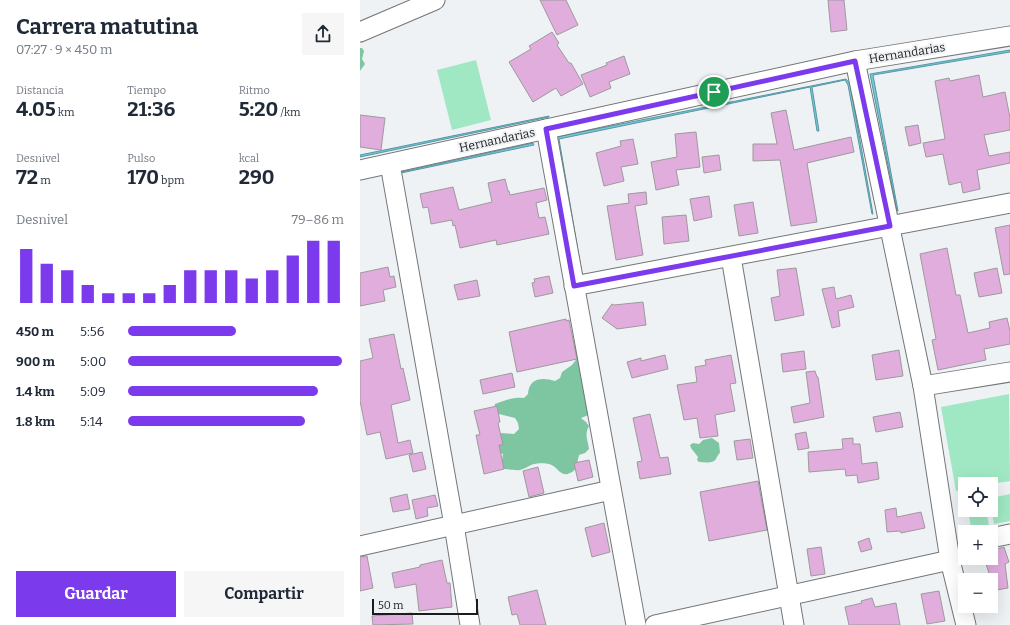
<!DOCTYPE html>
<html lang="es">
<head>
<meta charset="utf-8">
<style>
	:root { --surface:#fff; --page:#f6f6f7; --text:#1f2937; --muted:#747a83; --accent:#7c3aed }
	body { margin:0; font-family:Bitter,serif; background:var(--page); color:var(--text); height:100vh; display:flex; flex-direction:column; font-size:15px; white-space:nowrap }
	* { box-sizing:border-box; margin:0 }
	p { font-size:13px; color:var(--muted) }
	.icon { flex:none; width:22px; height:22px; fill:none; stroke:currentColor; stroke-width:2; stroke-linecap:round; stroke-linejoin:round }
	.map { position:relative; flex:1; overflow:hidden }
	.panel { display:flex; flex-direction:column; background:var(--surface); width:360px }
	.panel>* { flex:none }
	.fabs { position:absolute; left:598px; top:477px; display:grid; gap:8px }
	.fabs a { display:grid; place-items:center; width:40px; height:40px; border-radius:0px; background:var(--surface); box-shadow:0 4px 16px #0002; font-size:20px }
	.scale { position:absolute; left:12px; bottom:10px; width:106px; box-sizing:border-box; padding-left:4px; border:2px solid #1b1c1d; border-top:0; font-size:11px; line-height:14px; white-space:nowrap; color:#1b1c1d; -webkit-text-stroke:3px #eff2f5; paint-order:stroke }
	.pin { position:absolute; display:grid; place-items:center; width:34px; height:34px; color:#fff; margin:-17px; border:2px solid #fff; border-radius:50%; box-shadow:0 1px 4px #0007 }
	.round { display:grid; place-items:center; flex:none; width:42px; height:42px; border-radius:0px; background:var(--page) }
	.summary { display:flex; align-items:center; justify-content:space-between; height:68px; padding:0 16px }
	h1 { font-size:22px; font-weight:700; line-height:30px }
	.metrics { display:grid; grid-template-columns:repeat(3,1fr); gap:6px; height:68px; padding:4px 16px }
	.metrics div { display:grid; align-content:center }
	.metrics b { font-size:20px; font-weight:700 }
	.metrics small { font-size:11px; font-weight:400 }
	.metrics p { font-size:11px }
	.chart { height:112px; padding:8px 16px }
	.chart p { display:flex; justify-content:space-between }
	.chart svg { width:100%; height:72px; margin-top:4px; stroke:var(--accent); stroke-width:6 }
	.primary-button { display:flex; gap:8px; margin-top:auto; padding:8px 16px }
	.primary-button a { flex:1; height:46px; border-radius:0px; background:var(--accent); color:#fff; font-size:16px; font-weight:700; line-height:46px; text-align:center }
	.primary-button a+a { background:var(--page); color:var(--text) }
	ul { padding:0 16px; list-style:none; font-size:13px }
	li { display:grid; grid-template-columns:64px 48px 1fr; align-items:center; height:30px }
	li i { height:10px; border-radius:5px; background:var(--accent) }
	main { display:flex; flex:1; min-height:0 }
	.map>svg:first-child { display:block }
</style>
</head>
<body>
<main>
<section class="panel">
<div class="summary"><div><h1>Carrera matutina</h1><p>07:27 · 9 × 450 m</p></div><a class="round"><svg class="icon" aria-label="share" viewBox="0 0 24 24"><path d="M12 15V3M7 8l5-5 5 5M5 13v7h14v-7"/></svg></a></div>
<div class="metrics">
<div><p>Distancia</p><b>4.05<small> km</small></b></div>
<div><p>Tiempo</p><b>21:36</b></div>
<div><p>Ritmo</p><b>5:20<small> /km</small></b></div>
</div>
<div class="metrics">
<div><p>Desnivel</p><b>72<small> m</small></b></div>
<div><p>Pulso</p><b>170<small> bpm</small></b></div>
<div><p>kcal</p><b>290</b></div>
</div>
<div class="chart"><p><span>Desnivel</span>79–86 m</p>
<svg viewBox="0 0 160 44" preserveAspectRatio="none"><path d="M5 44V11M15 44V20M25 44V24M35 44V33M45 44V38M55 44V38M65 44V38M75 44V33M85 44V24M95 44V24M105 44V24M115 44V29M125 44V24M135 44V15M145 44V6M155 44V6"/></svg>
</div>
<ul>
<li><b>450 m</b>5:56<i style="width:50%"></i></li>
<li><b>900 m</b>5:00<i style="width:99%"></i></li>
<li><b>1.4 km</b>5:09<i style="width:88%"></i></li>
<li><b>1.8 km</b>5:14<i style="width:82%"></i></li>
</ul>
<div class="primary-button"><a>Guardar</a><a>Compartir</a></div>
</section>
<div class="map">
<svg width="650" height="625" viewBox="0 0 650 625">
	<rect width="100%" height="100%" fill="#eff2f5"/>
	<g fill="#a0e8c4">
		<path d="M116 60 131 120 92 130 77 70Z"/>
		<path d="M649 394 650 481 631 484H605V489L596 491 581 407Z"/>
		<path d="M650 494V521L634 524 631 509V498Z"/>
		<path d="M608 510H626L630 531 612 532Z"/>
	</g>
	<g fill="#7ec5a2">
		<path d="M0 48H2L4 51 2 59 5 64 0 71Z"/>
		<path d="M219 356 231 414 221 418 226 422 229 426C224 435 228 440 229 449L225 453 219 455C217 462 218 470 210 473 200 478 198 466 189 464 185 463 175 463 171 465 167 467 164 469 160 470 155 471 149 469 144 469L141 466 143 454 132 450 131 439 142 433 154 434 159 429 158 423 155 418 139 414 134 410 135 404C145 400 153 397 164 398L168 394C169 378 182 377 195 381L200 378 202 372 212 365Z"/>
		<path d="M352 438 359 443 360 453C358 454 357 457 356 459 353 464 345 462 339 462L337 460 338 457 331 448 330 445 333 443 339 444 343 440Z"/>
	</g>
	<g fill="#72cadc" stroke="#5896a3">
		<path d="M650 50V52L513 75 538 211H537L510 74Z"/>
		<path d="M486 79 490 84 513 214H512L488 85 485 80 452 87 459 131H457L450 87 199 139 222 274 196 137Z"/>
		<path d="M189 116V117L0 157V155Z"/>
		<path d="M173 143 174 145 41 173V172Z"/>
	</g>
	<g fill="#e1addd" stroke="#9d9a9d">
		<path d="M180 0H206L218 25 197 35Z"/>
		<path d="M468 0H484L487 30 471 32Z"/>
		<path d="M192 32 199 43 197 45 209 63H211L223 84 201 96 196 88 173 102 149 62 171 49 169 46Z"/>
		<path d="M264 56 270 74 249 82 251 88 230 97 221 75 247 65 246 63Z"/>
		<path d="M619 75 623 97 645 92 650 118V130L624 135 629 156 650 152V163L617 170 620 189 603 193 601 182 589 185 583 154 566 157 563 143 585 139 575 81 589 78 590 81Z"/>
		<path d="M426 110 434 150 491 137 494 152 447 163 457 222 431 226 420 160 393 161V144H417L411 113Z"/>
		<path d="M0 115 25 118 21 150 0 147Z"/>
		<path d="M558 125 561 143 549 146 545 127Z"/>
		<path d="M336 132 340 167 316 170 319 185 296 190 291 162 317 157 315 134Z"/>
		<path d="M273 139 278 164 261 167 264 181 244 186 236 153 261 146 260 141Z"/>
		<path d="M359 155 361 170 344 173 342 157Z"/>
		<path d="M145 179 148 191H149L150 195 184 188 187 200 176 203 179 218 185 217 189 234 137 245 136 240 100 248 95 225 93 226 92 220 71 224 68 207 63 208 60 194 93 187 99 210 132 202 128 183Z"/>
		<path d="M286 192 287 204 275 206 283 255 256 260 247 206 269 203 268 194Z"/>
		<path d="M349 196 352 217 334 221 330 199Z"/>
		<path d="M393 202 398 233 379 236 374 205Z"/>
		<path d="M326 215 329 241 304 244 302 217Z"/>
		<path d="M650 225V274L644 275 635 228Z"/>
		<path d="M587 248 596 295H600L608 333 630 328 629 322 647 318 650 331V344L624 349 626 360 578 370 572 340 576 339 560 254Z"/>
		<path d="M28 267 30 277 34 276 36 287 23 290 25 301 0 306V273Z"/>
		<path d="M436 268 444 315 415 321 411 298 420 296 417 270Z"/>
		<path d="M637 268 642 293 619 297 614 273Z"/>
		<path d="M189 276 193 293 175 297 172 283 175 282 174 279Z"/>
		<path d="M117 280 120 296 98 300 94 285Z"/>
		<path d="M474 287 476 299 491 295 494 307 478 311 480 326 472 328 462 289Z"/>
		<path d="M283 302 286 325 257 329 242 318 252 304 254 305Z"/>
		<path d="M206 319V321L209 320 217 359 157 372 149 332Z"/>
		<path d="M34 334 41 369 43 368 50 400 31 405 38 443 50 440 53 453 26 459 20 432 7 435 0 401V361L13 358 9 339Z"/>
		<path d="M539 350 543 376 516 380 512 355Z"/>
		<path d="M444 351 446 369 423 372 421 354Z"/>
		<path d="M305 355 308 369 272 378 267 362 281 358V361Z"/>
		<path d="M371 355 376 383 370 384 375 411 355 415 358 436 340 438 337 418 324 420 317 385 337 382 335 367 346 365 345 360Z"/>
		<path d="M455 371 457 377H458L464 417 434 423 431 407 450 403 446 372Z"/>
		<path d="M152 373 155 387 123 394 120 380Z"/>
		<path d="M137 406 140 422 138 423 143 445H139L144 469 124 474 116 435H120L114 411Z"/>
		<path d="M540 412 543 427 516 432 513 417Z"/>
		<path d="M290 414 300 458 308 457 311 474 280 479 277 462 282 461 273 418Z"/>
		<path d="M446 432 449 448 438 450 435 434Z"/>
		<path d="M493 438V444H500L502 464 517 462 519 479 498 483 497 475 486 476 485 469 449 472 448 452 483 449 482 439Z"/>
		<path d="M390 439 393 458 377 460 374 441Z"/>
		<path d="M62 452 66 469 53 472 49 455Z"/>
		<path d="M229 460 233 477 218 481 214 463Z"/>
		<path d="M178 467 184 493 169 497 163 471Z"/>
		<path d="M398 481 407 530 349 541 340 492Z"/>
		<path d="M47 494 50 509 33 512 30 498Z"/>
		<path d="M75 495 78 506 67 508 68 516 56 519 52 500Z"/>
		<path d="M536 508 537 517 561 512 565 528 541 533 540 531 527 532 525 510Z"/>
		<path d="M244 523 250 552 232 557 225 528Z"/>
		<path d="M509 538 512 549 501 552 498 542Z"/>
		<path d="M461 547 465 574 451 576 447 549Z"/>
		<path d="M644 547 649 562 645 564 648 588 631 591V579L624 558H631V551Z"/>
		<path d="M7 556 13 588 0 591V557Z"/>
		<path d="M82 560 87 583H90L92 607 59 611 56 584 35 588 32 573 60 567V565Z"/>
		<path d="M177 590 186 625H160L157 614 152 615 148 597Z"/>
		<path d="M579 591 585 621 567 624 561 594Z"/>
		<path d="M512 598 515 607 536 603 540 625H489L485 607 502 603 501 601Z"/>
		<path d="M52 613 53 624 13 625 12 616Z"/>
	</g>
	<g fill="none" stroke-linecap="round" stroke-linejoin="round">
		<defs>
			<g id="minor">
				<path d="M0 32 75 0"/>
				<path d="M495 61 563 386 590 560 606 625"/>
				<path d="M186 129 276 625"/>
				<path d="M30 164 94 525 110 625"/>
				<path d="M0 170 495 61 650 36"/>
				<path d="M371 257 434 625"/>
				<path d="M214 286 650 203"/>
				<path d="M563 386 650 372"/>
				<path d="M631 538 650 534"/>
				<path d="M0 546 251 490"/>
				<path d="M295 625 590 560"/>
			</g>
		</defs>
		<use href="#minor" stroke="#737678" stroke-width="21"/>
		<use href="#minor" stroke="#fff" stroke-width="19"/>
	</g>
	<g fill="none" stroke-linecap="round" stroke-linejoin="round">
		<defs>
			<path id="route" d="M495 61 530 226 214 286 186 129Z"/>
		</defs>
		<use href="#route" stroke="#fff" stroke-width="8"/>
		<use href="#route" stroke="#7c3aed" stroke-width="5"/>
	</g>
	<g text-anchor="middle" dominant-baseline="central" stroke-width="4" stroke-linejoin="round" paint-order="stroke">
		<g font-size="12" fill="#1b1c1d" stroke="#eff2f5">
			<text transform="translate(547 53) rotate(-9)">Hernandarias</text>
			<text transform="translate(137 140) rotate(-12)">Hernandarias</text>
		</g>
	</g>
</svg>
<div class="fabs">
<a><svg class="icon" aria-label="locate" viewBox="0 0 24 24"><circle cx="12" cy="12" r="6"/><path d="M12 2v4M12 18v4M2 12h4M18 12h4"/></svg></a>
<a>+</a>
<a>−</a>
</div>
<div class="scale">50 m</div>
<div class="pin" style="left:354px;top:92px;background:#1e9e55"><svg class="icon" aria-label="arrive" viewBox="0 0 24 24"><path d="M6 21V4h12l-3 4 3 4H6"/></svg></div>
</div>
</main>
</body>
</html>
